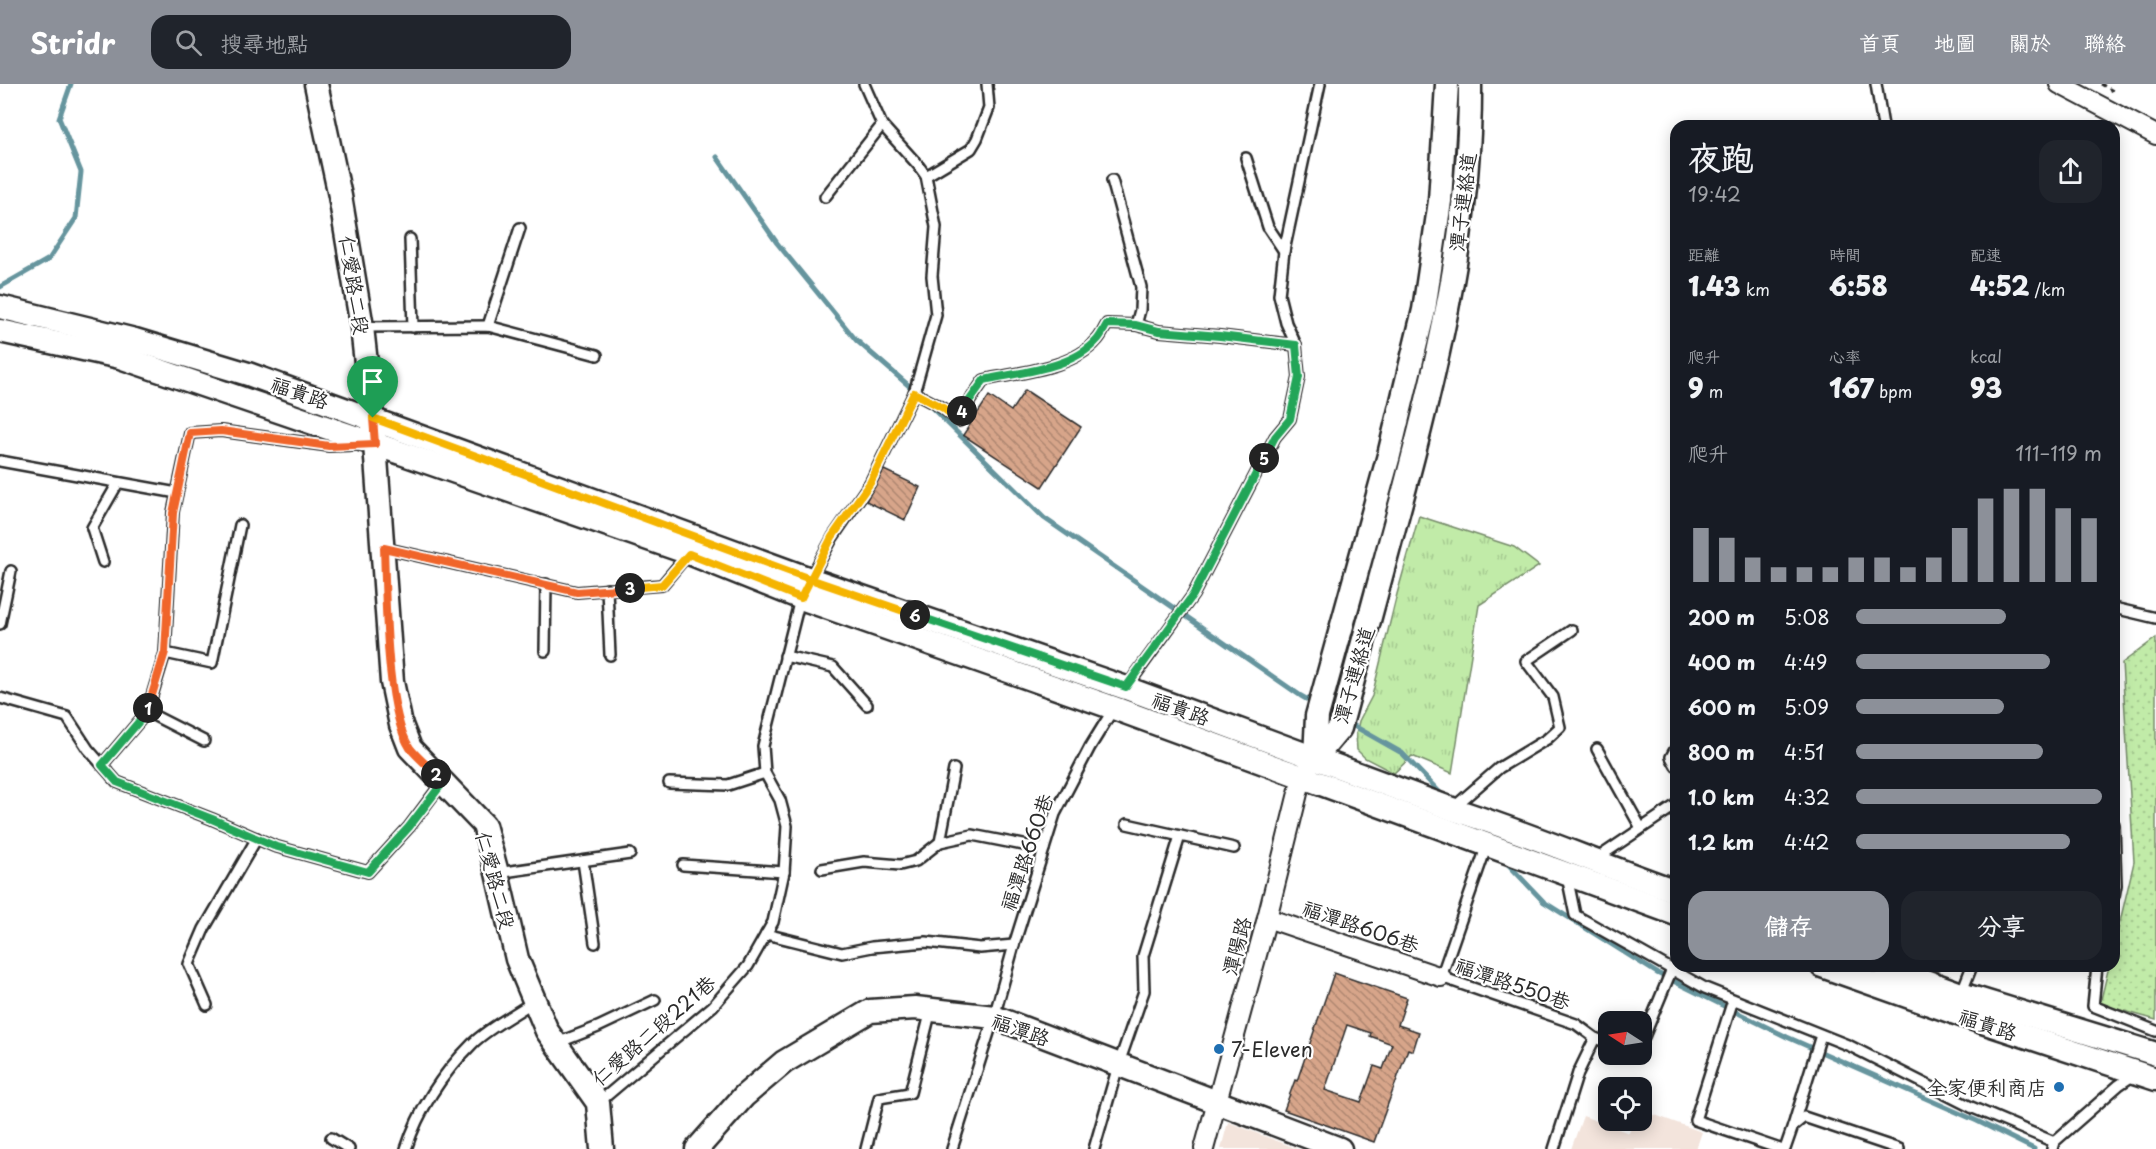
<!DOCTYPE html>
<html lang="zh-TW">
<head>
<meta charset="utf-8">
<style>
	:root { --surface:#171b24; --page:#20242c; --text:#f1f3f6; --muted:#9ea1a6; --accent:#8c9099 }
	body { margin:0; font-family:"Playpen Sans","LXGW WenKai TC",sans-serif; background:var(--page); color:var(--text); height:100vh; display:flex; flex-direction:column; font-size:22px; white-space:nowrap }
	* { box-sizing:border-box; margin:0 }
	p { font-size:20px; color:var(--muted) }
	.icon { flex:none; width:33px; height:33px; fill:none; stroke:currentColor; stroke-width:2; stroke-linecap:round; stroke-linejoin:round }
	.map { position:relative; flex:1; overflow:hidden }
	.side { position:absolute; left:1670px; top:36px; width:450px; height:852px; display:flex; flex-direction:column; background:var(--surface); border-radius:18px; box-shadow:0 3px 15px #0003 }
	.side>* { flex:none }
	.needle { width:39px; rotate:282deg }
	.controls { position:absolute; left:1598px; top:927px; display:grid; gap:12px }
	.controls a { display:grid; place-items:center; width:54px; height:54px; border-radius:12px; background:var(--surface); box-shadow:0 3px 15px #0003; font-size:30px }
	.pin { position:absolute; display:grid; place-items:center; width:51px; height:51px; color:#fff; margin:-62px -26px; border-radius:50% 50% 50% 0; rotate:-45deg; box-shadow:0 0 6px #0007 }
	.pin .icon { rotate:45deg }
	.km { position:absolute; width:30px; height:30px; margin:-15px; border-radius:50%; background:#222; color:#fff; font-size:16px; line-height:30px; text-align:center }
	.round { display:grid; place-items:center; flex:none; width:63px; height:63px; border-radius:18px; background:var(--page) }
	.overview { display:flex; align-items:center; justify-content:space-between; height:102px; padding:0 18px }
	h1 { font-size:33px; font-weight:800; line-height:45px }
	.figures { display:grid; grid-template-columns:repeat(3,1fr); gap:9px; height:102px; padding:6px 18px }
	.figures div { display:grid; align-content:center }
	.figures b { font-size:26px; font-weight:800 }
	.figures small { font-size:16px; font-weight:400 }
	.figures p { font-size:16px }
	.chart { height:168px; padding:12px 18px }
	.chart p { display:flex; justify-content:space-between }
	.chart svg { width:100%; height:108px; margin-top:6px; stroke:var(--accent); stroke-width:6 }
	.primary-button { display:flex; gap:12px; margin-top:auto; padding:12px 18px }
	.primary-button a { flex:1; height:69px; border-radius:18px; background:var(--accent); color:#fff; font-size:24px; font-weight:800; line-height:69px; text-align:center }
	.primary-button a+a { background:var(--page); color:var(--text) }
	ul { padding:0 18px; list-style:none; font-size:20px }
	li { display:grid; grid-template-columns:96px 72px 1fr; align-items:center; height:45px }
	li i { height:15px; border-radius:8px; background:var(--accent) }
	header { display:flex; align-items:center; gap:36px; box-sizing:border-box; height:84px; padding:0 30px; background:var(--accent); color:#fff }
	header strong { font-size:28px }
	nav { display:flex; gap:33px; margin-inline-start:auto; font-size:21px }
	.search { width:420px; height:54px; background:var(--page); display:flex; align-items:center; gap:15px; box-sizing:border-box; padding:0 21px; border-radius:18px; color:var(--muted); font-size:22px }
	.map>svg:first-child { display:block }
</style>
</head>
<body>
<header>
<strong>Stridr</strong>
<div class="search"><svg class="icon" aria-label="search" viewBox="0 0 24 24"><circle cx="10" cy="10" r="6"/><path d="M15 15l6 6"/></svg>搜尋地點</div>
<nav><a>首頁</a><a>地圖</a><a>關於</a><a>聯絡</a></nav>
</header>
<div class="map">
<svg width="2156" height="1065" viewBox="0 0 2156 1065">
	<defs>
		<pattern id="grass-tufts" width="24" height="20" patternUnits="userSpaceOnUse" patternTransform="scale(1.5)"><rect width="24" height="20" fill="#c1eba8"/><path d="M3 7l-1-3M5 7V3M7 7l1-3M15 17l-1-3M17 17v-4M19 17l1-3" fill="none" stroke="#a6ca91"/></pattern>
		<pattern id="park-dots" width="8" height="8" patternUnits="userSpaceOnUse" patternTransform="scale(1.5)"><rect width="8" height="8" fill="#c1eba8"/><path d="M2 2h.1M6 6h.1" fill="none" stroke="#a6ca91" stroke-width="1.8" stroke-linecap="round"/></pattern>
		<pattern id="building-back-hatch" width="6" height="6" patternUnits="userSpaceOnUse" patternTransform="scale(1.5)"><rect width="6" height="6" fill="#d7a58a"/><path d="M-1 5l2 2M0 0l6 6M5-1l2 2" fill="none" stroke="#af8771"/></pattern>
	</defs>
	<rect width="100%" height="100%" fill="#fff"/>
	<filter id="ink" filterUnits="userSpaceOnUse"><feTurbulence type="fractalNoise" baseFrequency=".0167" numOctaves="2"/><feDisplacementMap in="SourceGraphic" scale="12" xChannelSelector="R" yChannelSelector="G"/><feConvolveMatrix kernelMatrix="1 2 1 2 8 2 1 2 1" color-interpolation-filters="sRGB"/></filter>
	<g filter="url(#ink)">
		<g fill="#f3e4dc">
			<path d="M1641 1026 1702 1048 1696 1065H1571L1583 1032 1629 1049 1634 1037 1641 1036Z"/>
			<path d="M1228 1038 1298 1065H1221Z"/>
		</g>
		<path fill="url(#grass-tufts)" stroke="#768b6a" stroke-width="1.5" d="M1419 432 1514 463 1539 482 1479 521 1452 689 1412 672 1394 689 1365 674 1357 666 1356 650 1359 637 1372 612 1397 510Z"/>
		<path fill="url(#park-dots)" stroke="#768b6a" stroke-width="1.5" d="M2156 554V936L2100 920 2109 882H2114V863L2134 778 2122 579Z"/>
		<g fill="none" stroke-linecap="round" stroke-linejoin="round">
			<g stroke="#66959e" stroke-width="5">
				<path d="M717 73 777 159 856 256 915 307"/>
				<path d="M0 203 49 175 76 134 81 88 59 34 71 0"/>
				<path d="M928 320 1044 434 1301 612 1315 620"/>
				<path d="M1347 638 1402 669 1445 714"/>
				<path d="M1505 777 1544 818 1657 889 1787 953 1977 1037 2034 1065"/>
			</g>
		</g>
		<g fill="url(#building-back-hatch)" stroke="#2b2b2b" stroke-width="1.5" fill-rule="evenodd">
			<path d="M1025 306 1081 343 1042 403 963 351 989 312 1011 327Z"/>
			<path d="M884 386 920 403 905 436 866 417Z"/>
			<path d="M1334 889 1407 914 1398 941 1419 948 1413 967 1408 965 1374 1058 1284 1026 1295 996 1297 997ZM1347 941 1371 949 1370 952 1392 960 1383 985 1374 982 1361 1018 1325 1006Z"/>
		</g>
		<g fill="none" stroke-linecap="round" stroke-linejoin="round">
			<defs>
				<g id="service">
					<path d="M1876 0 1883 42"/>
					<path d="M1246 74 1268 143 1284 167"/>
					<path d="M926 92 971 65 977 55 989 24 987 0"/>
					<path d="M1112 96 1141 203 1140 226 1136 241"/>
					<path d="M825 113 882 41"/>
					<path d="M410 155 413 243"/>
					<path d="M488 242 520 144"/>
					<path d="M363 243 488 242 597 271"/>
					<path d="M914 309 943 324 959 337 962 328 984 296C1020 288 1072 285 1097 256 1101 252 1104 245 1107 240L1136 241 1159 247 1220 252 1296 261"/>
					<path d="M0 377 177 409"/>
					<path d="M384 464 577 508 662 501 689 469"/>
					<path d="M103 478 92 444 118 399"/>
					<path d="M810 495 833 453 870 399 914 309 936 231 932 192 936 143 926 92 918 81 882 41 864 0"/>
					<path d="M607 505 610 571"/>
					<path d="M2114 524 2156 534"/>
					<path d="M0 540 11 487"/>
					<path d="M545 567 546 500"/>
					<path d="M165 569 212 579 240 441"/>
					<path d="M785 572 833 583 867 621"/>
					<path d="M1126 604 1193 511 1275 353 1290 335 1299 293 1296 261 1286 239 1279 211 1284 167 1320 0"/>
					<path d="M0 614 67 633 88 665 117 698 212 735 274 762 368 788 409 743 442 699"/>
					<path d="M147 628 204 657"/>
					<path d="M1676 664 1671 673 1676 682"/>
					<path d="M1597 665 1641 744"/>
					<path d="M102 681 147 628 165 569 173 428 190 349 221 347 329 362 355 361"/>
					<path d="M669 699 728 701 765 689"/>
					<path d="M1453 724 1499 684 1547 655 1560 643 1553 613 1526 577 1572 546"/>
					<path d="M1127 740 1234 764"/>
					<path d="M2114 740 2116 801 2114 812"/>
					<path d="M940 758 954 685"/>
					<path d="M1487 761 1441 893 1576 940 1595 954 1608 959"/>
					<path d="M1596 775 1676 721"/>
					<path d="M583 777 595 859"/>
					<path d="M683 781 784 788"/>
					<path d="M822 785 864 778 900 781 916 777 940 758 972 751 1044 765"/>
					<path d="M497 789 630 770"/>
					<path d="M1567 792 1575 831 1705 904 1850 962 1971 1023 2054 1058"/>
					<path d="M766 850 842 869 872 863 926 858 980 864 1014 861"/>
					<path d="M2097 882 2093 922 2156 947"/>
					<path d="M1961 910 1972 882"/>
					<path d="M1733 916 1695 1036 1780 1065"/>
					<path d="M207 921 189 880 204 845 257 754"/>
					<path d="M557 959 598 943 655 916"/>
					<path d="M1641 960 1672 885"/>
					<path d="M598 1019 713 922 748 882 773 838 784 788 787 742 780 716 765 689 763 662 800 515"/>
					<path d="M1793 1042 1821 951"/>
					<path d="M331 1054 349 1065"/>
					<path d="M406 1065C419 1025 442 990 472 960 487 945 515 930 533 918"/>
					<path d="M866 1065 879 1014 910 1009 931 926"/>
					<path d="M952 1065 994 933 1014 861 1055 730 1090 663 1114 624"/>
					<path d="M1094 1065 1118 982 1144 907 1143 872 1180 752"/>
					<path d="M1554 1065 1578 989 1595 954"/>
					<path d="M1785 1065 1793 1042 1804 1033 1899 1065"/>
					<path d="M2052 1065 2054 1058 2119 1001 2134 991"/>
				</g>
				<g id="minor">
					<path d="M2059 0 2156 51"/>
					<path d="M1267 834 1441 893"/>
					<path d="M1204 1065 1267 834 1302 693 1309 683"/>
				</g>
				<g id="tertiary">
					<path d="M316 0 340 112 362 243 375 360 392 598 401 641 410 664 484 741 497 789 517 875 547 947 598 1019 602 1065"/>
					<path d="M0 223 135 256 248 290 810 495 1126 604 1452 725C1528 749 1601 781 1676 807"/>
					<path d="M0 247 120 273 375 360 689 469 801 514 1114 624 1676 830"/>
					<path d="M1315 674 1340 644C1362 563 1384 483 1405 403 1440 271 1471 137 1470 0"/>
					<path d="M1315 674 1317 632 1389 371 1424 226 1440 117 1447 0"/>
					<path d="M1822 882 1961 931 2156 995"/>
					<path d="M1884 882 1961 910 2156 970"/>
					<path d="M697 1065 744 1012 784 978 870 927 915 924 994 933 1340 1065"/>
				</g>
			</defs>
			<use href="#service" stroke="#2b2b2b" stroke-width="14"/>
			<use href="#minor" stroke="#2b2b2b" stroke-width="22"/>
			<use href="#tertiary" stroke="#2b2b2b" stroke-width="27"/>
			<path stroke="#2b2b2b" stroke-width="3" stroke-dasharray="4.5 4.5" stroke-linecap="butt" d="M2101 0 2113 7"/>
			<use href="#service" stroke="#fff" stroke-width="9"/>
			<use href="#minor" stroke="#fff" stroke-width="18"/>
			<use href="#tertiary" stroke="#fff" stroke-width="22"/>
		</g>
	</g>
	<g fill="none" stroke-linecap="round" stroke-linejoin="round" filter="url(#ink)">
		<defs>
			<path id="split-1" d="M148 624 165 568 173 429 190 349 221 347 329 362 375 360 373 334"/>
			<path id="split-2" d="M148 624 147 628 102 681 117 698 212 735 274 762 368 788 409 743 444 697 436 690"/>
			<path id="split-3" d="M436 690C428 682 417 673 410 664 385 626 386 511 384 464L577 508 630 504"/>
			<path id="split-4" d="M630 504 662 501 689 470 801 514 832 453 870 399 914 309 943 324 959 337 962 327"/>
			<path id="split-5" d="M962 327 984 296C1020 288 1072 285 1097 256 1101 252 1104 245 1107 240L1136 241 1159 247 1220 252 1296 261 1299 293 1290 335 1275 353 1264 374"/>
			<path id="split-6" d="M915 531 1126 603 1193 511 1264 374"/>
			<path id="split-7" d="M373 334 810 495 915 531"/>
		</defs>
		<use href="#split-1" stroke="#fff" stroke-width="12"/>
		<use href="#split-2" stroke="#fff" stroke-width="12"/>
		<use href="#split-3" stroke="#fff" stroke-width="12"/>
		<use href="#split-4" stroke="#fff" stroke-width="12"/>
		<use href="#split-5" stroke="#fff" stroke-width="12"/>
		<use href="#split-6" stroke="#fff" stroke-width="12"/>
		<use href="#split-7" stroke="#fff" stroke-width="12"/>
		<use href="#split-1" stroke="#f0652b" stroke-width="8"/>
		<use href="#split-2" stroke="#22a559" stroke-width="8"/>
		<use href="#split-3" stroke="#f0652b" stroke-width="8"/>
		<use href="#split-4" stroke="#f5b400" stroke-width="8"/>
		<use href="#split-5" stroke="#22a559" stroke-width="8"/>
		<use href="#split-6" stroke="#22a559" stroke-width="8"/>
		<use href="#split-7" stroke="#f5b400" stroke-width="8"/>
	</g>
	<g fill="#1f6fb2" stroke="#fff" stroke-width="2">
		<circle cx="1219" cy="965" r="6"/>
		<circle cx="2059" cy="1003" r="6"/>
	</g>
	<g text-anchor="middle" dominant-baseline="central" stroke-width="4.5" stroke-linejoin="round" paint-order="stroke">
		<g font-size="20" fill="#2b2b2b" stroke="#fff">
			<text transform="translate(1462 118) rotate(-83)">潭子連絡道</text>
			<text transform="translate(355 201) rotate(81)">仁愛路二段</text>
			<text transform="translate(300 308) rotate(19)">福貴路</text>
			<text transform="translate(1353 591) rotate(-74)">潭子連絡道</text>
			<text transform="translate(1181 624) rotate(20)">福貴路</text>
			<text transform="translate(1026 768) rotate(-71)">福潭路660巷</text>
			<text transform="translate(496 796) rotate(75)">仁愛路二段</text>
			<text transform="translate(1361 842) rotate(19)">福潭路606巷</text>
			<text transform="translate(1236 862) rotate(-75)">潭陽路</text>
			<text transform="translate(1513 899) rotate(19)">福潭路550巷</text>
			<text transform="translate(1988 940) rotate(18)">福貴路</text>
			<text transform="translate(1021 945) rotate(19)">福潭路</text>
			<text transform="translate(653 946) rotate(-41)">仁愛路二段221巷</text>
		</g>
		<g font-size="20" fill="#2b2b2b" stroke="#fff" text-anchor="start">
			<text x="1231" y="965">7-Eleven</text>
			<text x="2047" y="1003" text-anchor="end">全家便利商店</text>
		</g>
	</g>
</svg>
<div class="controls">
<a><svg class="needle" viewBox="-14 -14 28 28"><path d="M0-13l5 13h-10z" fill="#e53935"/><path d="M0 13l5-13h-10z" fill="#9ea1a6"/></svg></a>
<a><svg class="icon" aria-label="locate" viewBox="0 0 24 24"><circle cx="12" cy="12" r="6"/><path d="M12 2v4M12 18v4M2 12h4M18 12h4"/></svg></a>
</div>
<div class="pin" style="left:373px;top:334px;background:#1e9e55"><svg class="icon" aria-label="arrive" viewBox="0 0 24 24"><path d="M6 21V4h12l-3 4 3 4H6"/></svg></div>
<b class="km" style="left:148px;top:624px">1</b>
<b class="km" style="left:436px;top:690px">2</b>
<b class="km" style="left:630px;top:504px">3</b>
<b class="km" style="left:962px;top:327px">4</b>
<b class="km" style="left:1264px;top:374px">5</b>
<b class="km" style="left:915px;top:531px">6</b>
<section class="side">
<div class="overview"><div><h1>夜跑</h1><p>19:42</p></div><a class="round"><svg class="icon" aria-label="share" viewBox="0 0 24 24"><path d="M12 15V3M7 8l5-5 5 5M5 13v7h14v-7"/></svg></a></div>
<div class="figures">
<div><p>距離</p><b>1.43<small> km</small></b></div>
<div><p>時間</p><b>6:58</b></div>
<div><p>配速</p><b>4:52<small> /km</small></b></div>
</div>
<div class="figures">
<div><p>爬升</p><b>9<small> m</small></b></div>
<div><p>心率</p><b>167<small> bpm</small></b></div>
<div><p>kcal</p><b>93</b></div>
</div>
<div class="chart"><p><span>爬升</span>111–119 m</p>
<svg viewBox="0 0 160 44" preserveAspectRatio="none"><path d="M5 44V22M15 44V26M25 44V34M35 44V38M45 44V38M55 44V38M65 44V34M75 44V34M85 44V38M95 44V34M105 44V22M115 44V10M125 44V6M135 44V6M145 44V14M155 44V18"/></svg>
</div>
<ul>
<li><b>200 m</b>5:08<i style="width:61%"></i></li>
<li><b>400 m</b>4:49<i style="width:79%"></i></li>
<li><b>600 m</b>5:09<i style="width:60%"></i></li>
<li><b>800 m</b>4:51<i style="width:76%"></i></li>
<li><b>1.0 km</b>4:32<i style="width:100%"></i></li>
<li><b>1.2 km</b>4:42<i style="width:87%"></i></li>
</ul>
<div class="primary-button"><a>儲存</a><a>分享</a></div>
</section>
</div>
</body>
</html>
